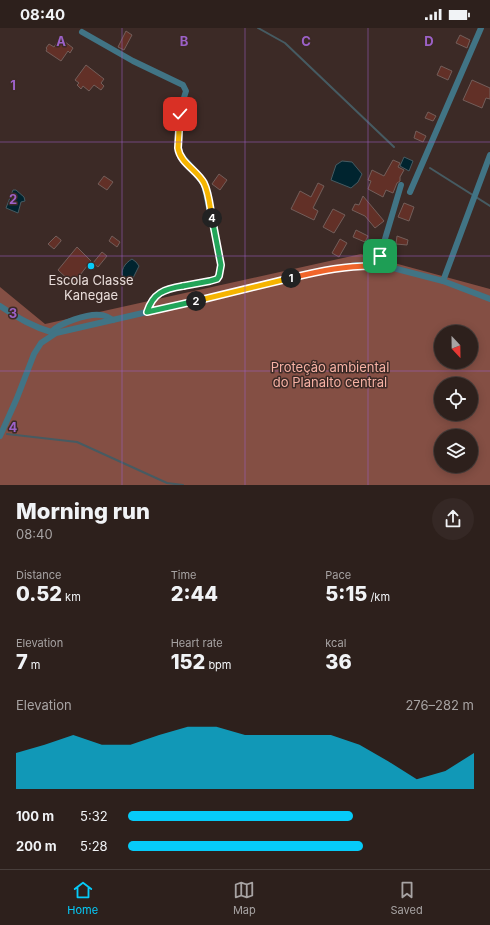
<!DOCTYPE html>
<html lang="en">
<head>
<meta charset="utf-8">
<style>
	:root { --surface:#2d201c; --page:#352825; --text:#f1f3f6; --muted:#a7a3a3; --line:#483e3b; --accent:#06cbf9 }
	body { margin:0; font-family:Inter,sans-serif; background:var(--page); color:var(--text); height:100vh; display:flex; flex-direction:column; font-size:15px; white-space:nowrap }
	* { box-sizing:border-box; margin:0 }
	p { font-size:13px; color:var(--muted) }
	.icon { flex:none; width:22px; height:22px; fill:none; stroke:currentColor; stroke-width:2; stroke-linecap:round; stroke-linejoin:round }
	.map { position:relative; height:457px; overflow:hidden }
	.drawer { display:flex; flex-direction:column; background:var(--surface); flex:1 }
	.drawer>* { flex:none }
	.needle { width:26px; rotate:158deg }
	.tools { position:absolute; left:434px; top:297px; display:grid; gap:8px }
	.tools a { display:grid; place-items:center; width:44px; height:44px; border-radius:50%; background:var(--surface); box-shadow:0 2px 10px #0003,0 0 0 1px var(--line); font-size:20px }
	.pin { position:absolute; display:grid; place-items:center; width:34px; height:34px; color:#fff; margin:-17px; border-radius:8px; box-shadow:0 2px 6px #0006 }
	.km { position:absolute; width:20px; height:20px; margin:-10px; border-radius:50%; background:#222; color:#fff; font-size:11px; line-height:20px; text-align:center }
	.round { display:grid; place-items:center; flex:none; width:42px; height:42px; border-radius:21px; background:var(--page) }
	.headline { display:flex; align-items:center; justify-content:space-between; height:68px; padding:0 16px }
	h1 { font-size:22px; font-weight:800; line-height:30px }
	.metrics { display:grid; grid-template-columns:repeat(3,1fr); gap:6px; height:68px; padding:4px 16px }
	.metrics div { display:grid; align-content:center }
	.metrics b { font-size:20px; font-weight:800 }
	.metrics small { font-size:11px; font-weight:400 }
	.metrics p { font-size:11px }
	.chart { height:112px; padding:8px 16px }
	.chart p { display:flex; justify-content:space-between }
	.chart svg { width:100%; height:72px; margin-top:4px; fill:var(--accent); opacity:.7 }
	ul { padding:0 16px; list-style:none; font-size:13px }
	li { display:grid; grid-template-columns:64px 48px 1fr; align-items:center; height:30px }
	li i { height:10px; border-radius:5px; background:var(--accent) }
	.status { display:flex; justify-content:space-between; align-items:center; height:28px; padding:0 20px; background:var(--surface); direction:ltr }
	.status svg { height:11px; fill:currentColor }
	.tabs { display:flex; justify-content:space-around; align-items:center; height:56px; border-top:1px solid var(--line); background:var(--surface); font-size:11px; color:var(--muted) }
	.tabs a { display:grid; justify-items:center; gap:2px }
	.tabs .current { color:var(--accent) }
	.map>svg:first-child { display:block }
</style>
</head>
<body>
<div class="status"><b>08:40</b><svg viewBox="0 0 49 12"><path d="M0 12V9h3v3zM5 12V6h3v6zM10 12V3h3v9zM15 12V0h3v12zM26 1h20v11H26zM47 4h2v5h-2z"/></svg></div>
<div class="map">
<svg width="490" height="457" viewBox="0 0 490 457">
	<rect width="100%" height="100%" fill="#3c2a26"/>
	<path fill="#844f44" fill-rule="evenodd" d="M361 226 490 261V457H0V259L45 296ZM441 304H471V334H441ZM441 356H471V386H441ZM441 408H471V438H441Z"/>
	<g fill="#00242f" stroke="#465b62">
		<path d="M404 129 413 133 409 143 400 138Z"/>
		<path d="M342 133 352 134 362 146 358 154 351 160 331 152 336 137Z"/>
		<path d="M13 162H16L24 169 25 173 21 174 18 185 6 180Z"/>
		<path d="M132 231 136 234 139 238 132 252 124 251C119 243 125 235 132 231Z"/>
	</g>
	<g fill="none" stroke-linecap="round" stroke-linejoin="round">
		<g stroke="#465b62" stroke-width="2">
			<path d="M258 0 285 15 394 119"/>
			<path d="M430 140 490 178"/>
			<path d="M7 406 77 414 167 455 183 457"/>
		</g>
	</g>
	<g fill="#623027" stroke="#735e5a">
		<path d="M126 3 132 7 124 22 118 19Z"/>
		<path d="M460 7 470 12 467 20 456 15Z"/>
		<path d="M60 10 73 20 70 25 68 23 61 33 46 23 47 21 46 20 49 16 54 19Z"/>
		<path d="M86 37 104 51 101 55 104 58 101 62 94 57 89 63 83 58 81 61 77 57 79 55 75 52Z"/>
		<path d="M441 38 452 43 448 52 437 47Z"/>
		<path d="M472 52 490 60V71L486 70 482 80 463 72Z"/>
		<path d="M428 84 436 88 433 93 425 90Z"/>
		<path d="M416 103 426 108 423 114 414 110Z"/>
		<path d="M393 132 400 135 398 139 404 142 400 149V153L397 155 393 165 386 162 383 169 368 161 371 153 368 152 372 142 384 148Z"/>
		<path d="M219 146 227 152 220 162 212 156Z"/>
		<path d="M104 148 113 154 107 162 98 156Z"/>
		<path d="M318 155 324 158 313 180 318 183 314 192 291 181 300 163 311 169Z"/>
		<path d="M363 168 384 193 375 200 365 188 352 182 355 176 359 177Z"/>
		<path d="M404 175 414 179 409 193 398 189Z"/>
		<path d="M333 181 345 187 334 205 323 199Z"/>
		<path d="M356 202 368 208 365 214 353 209Z"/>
		<path d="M56 208 61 212V213L54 221 48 216Z"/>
		<path d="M112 208 120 214 117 219 109 213Z"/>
		<path d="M397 208 408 212 407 217 396 216Z"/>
		<path d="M340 211 347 215 339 229 332 225Z"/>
		<path d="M77 219 91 233 73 256 58 242Z"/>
		<path d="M102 224 107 228 98 239 93 235Z"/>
	</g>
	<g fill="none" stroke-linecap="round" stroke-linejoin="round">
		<g stroke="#417485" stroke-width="6">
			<path d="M82 4 133 33 183 57 186 63 179 86 178 114 179 125 196 144 204 156 221 237 220 243 217 251C191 260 158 252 147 284"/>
			<path d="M410 164 481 0"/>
			<path d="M377 238 401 157"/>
			<path d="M443 253 490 127"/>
			<path d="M0 278C18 290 33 299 54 305"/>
			<path d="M51 304C60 295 88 285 101 287 105 287 109 290 113 292"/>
			<path d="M0 408 17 370 34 326 41 315 56 305 182 276 311 245 357 237 393 240 443 253 490 271"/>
		</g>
	</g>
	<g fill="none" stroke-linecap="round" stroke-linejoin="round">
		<defs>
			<path id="split-1" d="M291 250C320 243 348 237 377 238L380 228"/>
			<path id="split-2" d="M196 273 291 250"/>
			<path id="split-3" d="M183 258C164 261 153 265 147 284L196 273"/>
			<path id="split-4" d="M183 258 210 253 217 251 219 248 221 237 212 190"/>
			<path id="split-5" d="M180 86 178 120C180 135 197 142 204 155 209 165 210 179 212 190"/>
		</defs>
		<use href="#split-1" stroke="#fff" stroke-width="8"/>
		<use href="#split-2" stroke="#fff" stroke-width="8"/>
		<use href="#split-3" stroke="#fff" stroke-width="8"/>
		<use href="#split-4" stroke="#fff" stroke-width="8"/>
		<use href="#split-5" stroke="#fff" stroke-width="8"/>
		<use href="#split-1" stroke="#f0652b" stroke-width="5"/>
		<use href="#split-2" stroke="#f5b400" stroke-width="5"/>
		<use href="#split-3" stroke="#22a559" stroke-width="5"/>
		<use href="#split-4" stroke="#22a559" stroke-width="5"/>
		<use href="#split-5" stroke="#f5b400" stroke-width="5"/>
	</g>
	<path fill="none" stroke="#9c61c7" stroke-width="1" stroke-opacity="0.55" d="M122 0V457M245 0V457M368 0V457M0 114H490M0 228H490M0 343H490"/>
	<circle fill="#06cbf9" stroke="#3c2a26" stroke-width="1.5" cx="91" cy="238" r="4"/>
	<g text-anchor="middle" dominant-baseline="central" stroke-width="3" stroke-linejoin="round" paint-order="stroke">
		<g font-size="13" fill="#e8dcd9" stroke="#3c2a26">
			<text x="91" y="252">Escola Classe<tspan x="91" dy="15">Kanegae</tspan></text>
		</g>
		<g font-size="13" fill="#f6b1a4" stroke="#3c2a26">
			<text x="330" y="339">Proteção ambiental<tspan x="330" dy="15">do Planalto central</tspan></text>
		</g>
	</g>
	<g font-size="13" text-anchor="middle" font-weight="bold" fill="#9c61c7" stroke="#3c2a26" stroke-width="3" stroke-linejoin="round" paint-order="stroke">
		<text x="61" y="18">A</text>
		<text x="184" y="18">B</text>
		<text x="306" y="18">C</text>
		<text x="429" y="18">D</text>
		<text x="13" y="62">1</text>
		<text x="13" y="176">2</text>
		<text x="13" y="290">3</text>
		<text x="13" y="404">4</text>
	</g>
</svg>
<div class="tools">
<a><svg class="needle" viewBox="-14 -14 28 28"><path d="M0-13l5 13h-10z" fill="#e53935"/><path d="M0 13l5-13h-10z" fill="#a7a3a3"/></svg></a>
<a><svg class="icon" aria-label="locate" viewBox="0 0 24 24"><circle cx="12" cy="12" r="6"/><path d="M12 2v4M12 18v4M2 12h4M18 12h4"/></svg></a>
<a><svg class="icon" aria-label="layers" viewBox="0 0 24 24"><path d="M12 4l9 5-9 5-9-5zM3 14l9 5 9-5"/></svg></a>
</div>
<div class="pin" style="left:380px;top:228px;background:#1e9e55"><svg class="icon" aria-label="arrive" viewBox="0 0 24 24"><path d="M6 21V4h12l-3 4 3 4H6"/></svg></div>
<div class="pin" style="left:180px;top:86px;background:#d93025"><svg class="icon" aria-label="check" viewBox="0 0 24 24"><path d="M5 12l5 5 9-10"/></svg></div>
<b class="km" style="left:291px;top:250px">1</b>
<b class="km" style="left:196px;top:273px">2</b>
<b class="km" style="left:212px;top:190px">4</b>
</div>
<section class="drawer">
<div class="headline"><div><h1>Morning run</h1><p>08:40</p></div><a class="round"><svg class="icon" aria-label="share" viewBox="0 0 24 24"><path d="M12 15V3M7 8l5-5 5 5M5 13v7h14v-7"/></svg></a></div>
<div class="metrics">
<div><p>Distance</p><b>0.52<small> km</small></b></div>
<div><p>Time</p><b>2:44</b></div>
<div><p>Pace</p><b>5:15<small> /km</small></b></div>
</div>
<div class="metrics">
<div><p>Elevation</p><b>7<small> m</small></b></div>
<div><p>Heart rate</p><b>152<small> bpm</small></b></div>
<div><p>kcal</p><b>36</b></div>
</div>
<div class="chart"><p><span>Elevation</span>276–282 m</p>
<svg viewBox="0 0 160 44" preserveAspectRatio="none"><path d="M0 44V22L10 17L20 11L30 17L40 17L50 11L60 6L70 6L80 11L90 11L100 11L110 11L120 17L130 27L140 38L150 33L160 22V44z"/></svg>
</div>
<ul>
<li><b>100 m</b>5:32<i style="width:65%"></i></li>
<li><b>200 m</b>5:28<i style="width:68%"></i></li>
</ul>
</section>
<nav class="tabs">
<a class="current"><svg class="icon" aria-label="home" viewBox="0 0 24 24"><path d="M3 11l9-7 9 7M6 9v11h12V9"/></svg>Home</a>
<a><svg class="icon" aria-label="map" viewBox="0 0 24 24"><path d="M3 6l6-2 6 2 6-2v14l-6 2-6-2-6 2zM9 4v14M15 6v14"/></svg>Map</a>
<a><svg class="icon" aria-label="saved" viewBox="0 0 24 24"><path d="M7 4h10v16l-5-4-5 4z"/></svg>Saved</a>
</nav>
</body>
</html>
